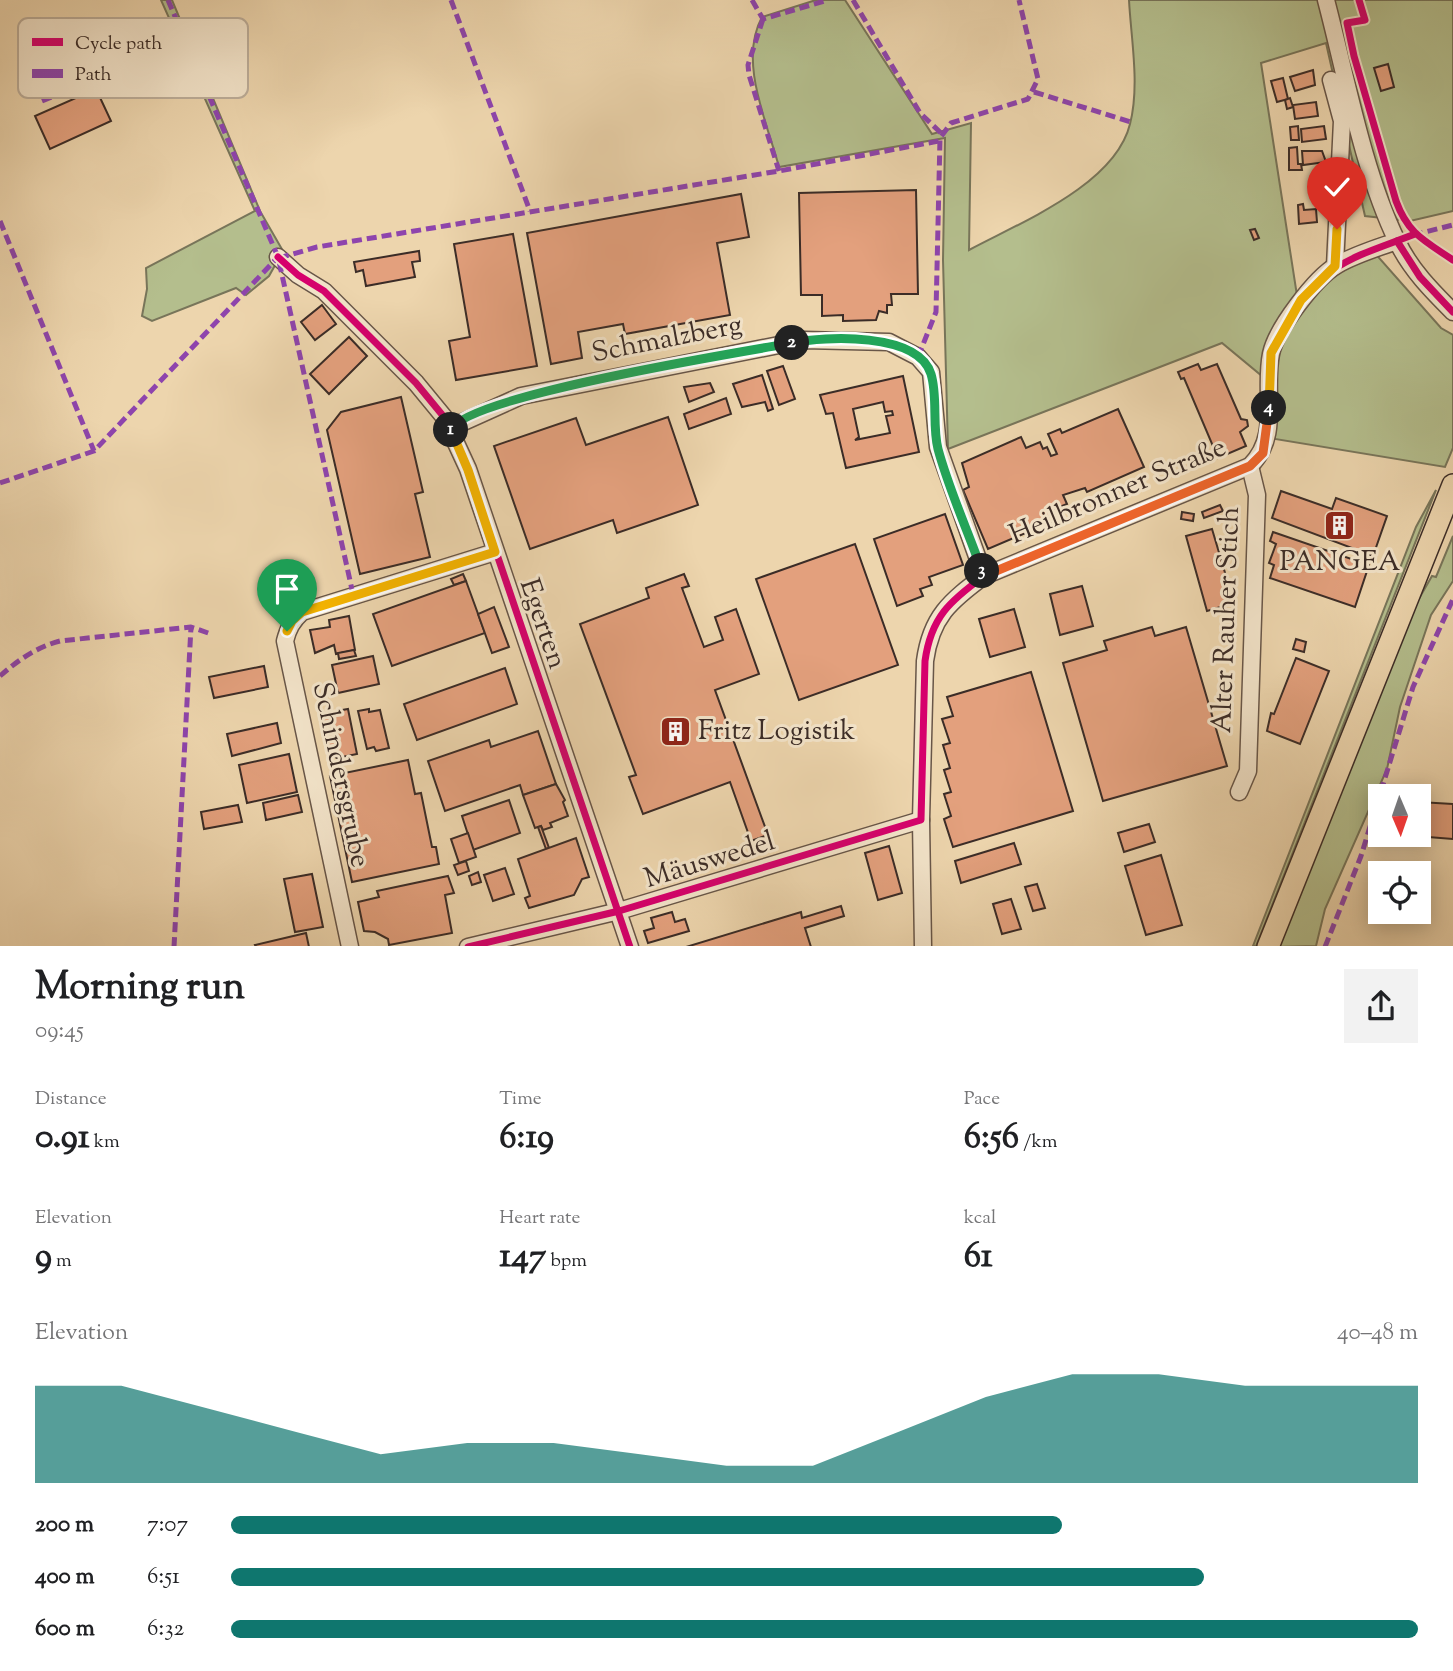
<!DOCTYPE html>
<html lang="en">
<head>
<meta charset="utf-8">
<style>
	:root { --surface:#fff; --page:#f2f2f2; --text:#202124; --muted:#757577; --accent:#0f766e }
	body { margin:0; font-family:"Sorts Mill Goudy",serif; background:var(--page); color:var(--text); height:100vh; display:flex; flex-direction:column; font-size:26px; white-space:nowrap }
	* { box-sizing:border-box; margin:0 }
	p { font-size:23px; color:var(--muted) }
	.icon { flex:none; width:38px; height:38px; fill:none; stroke:currentColor; stroke-width:2; stroke-linecap:round; stroke-linejoin:round }
	.map { position:relative; height:946px; overflow:hidden }
	.side { display:flex; flex-direction:column; background:var(--surface); flex:1 }
	.side>* { flex:none }
	.needle { width:46px; rotate:178deg }
	.buttons { position:absolute; left:1368px; top:784px; display:grid; gap:14px }
	.buttons a { display:grid; place-items:center; width:63px; height:63px; border-radius:0px; background:var(--surface); box-shadow:0 4px 18px #0003; font-size:35px }
	.pin { position:absolute; display:grid; place-items:center; width:60px; height:60px; color:#fff; margin:-72px -30px; border-radius:50% 50% 50% 0; rotate:-45deg; box-shadow:0 0 7px #0007 }
	.pin .icon { rotate:45deg }
	.km { position:absolute; width:35px; height:35px; margin:-18px; border-radius:50%; background:#222; color:#fff; font-size:19px; line-height:35px; text-align:center }
	.round { display:grid; place-items:center; flex:none; width:74px; height:74px; border-radius:0px; background:var(--page) }
	.head { display:flex; align-items:center; justify-content:space-between; height:119px; padding:0 35px }
	h1 { font-size:38px; font-weight:700; line-height:52px }
	.metrics { display:grid; grid-template-columns:repeat(3,1fr); gap:10px; height:119px; padding:7px 35px }
	.metrics div { display:grid; align-content:center }
	.metrics b { font-size:35px; font-weight:700 }
	.metrics small { font-size:19px; font-weight:400 }
	.metrics p { font-size:19px }
	.chart { height:196px; padding:14px 35px }
	.chart p { display:flex; justify-content:space-between }
	.chart svg { width:100%; height:126px; margin-top:7px; fill:var(--accent); opacity:.7 }
	ul { padding:0 35px; list-style:none; font-size:23px }
	li { display:grid; grid-template-columns:112px 84px 1fr; align-items:center; height:52px }
	li i { height:18px; border-radius:9px; background:var(--accent) }
	.map>svg:first-child { display:block }
</style>
</head>
<body>
<div class="map">
<svg width="1453" height="947" viewBox="0 0 1453 947">
	<rect width="100%" height="100%" fill="#edd5ad"/>
	<filter id="stains"><feTurbulence type="fractalNoise" baseFrequency=".00286" numOctaves="4"/><feColorMatrix values="0 0 0 0 .2 0 0 0 0 .09 0 0 0 0 .02 0 0 0 .5 -.17"/></filter>
	<radialGradient id="worn" r=".72"><stop offset=".6" stop-color="#630" stop-opacity="0"/><stop offset="1" stop-color="#630" stop-opacity=".3"/></radialGradient>
	<g fill="#b4be8d" stroke="#78755a" stroke-width="2">
		<path d="M161 0H172L260 211 283 251 269 276 246 295 236 288 152 321 142 316 147 289 146 268 255 211Z"/>
		<path d="M816 0H845L932 134 971 123 969 250C1021 222 1115 185 1130 124 1140 85 1131 39 1129 0H1453V211L1410 221 1365 216 1326 43 1261 63 1298 302 1268 381 1222 343 948 449 943 260 945 138 779 167C767 122 738 61 762 17Z"/>
		<path d="M1373 251 1441 328 1453 335V448L1445 467 1275 439 1271 404 1272 353 1284 331 1337 267Z"/>
		<path d="M1436 490 1256 946H1253L1416 527Z"/>
		<path d="M1453 536V581L1431 615 1400 707 1387 769 1325 909 1316 946 1275 947 1405 623 1432 576 1436 577Z"/>
	</g>
	<g fill="#e3a07d" stroke="#3b2c27" stroke-width="2" fill-rule="evenodd">
		<path d="M1388 64 1394 87 1381 91 1374 68Z"/>
		<path d="M1313 70 1315 85 1295 91 1290 77Z"/>
		<path d="M1283 78 1288 99 1277 102 1271 81Z"/>
		<path d="M96 89 111 121 50 149 35 116Z"/>
		<path d="M1290 98 1293 107 1287 109 1285 100Z"/>
		<path d="M1316 102 1318 116 1295 119 1293 105Z"/>
		<path d="M1298 126 1299 140H1291L1290 127Z"/>
		<path d="M1324 126 1326 139 1302 142 1301 129Z"/>
		<path d="M1297 147 1298 164H1301L1302 170H1289V148Z"/>
		<path d="M1302 151H1322L1326 162 1303 165Z"/>
		<path d="M916 190 918 294H891L892 305H887V313L879 311 876 320 843 321V315L822 316V295H801L799 193Z"/>
		<path d="M741 194 749 237 717 243 730 315 625 334 623 324 578 332 582 358 551 364 527 233Z"/>
		<path d="M1303 204 1304 210 1316 209 1317 222 1299 224 1298 205Z"/>
		<path d="M1255 229 1259 238 1254 240 1250 230Z"/>
		<path d="M513 234 537 366 456 380 449 341 470 337 454 244Z"/>
		<path d="M419 251 420 261 412 262 415 277 366 286 363 270 356 272 354 262Z"/>
		<path d="M322 305 336 324 315 340 301 322Z"/>
		<path d="M349 337 367 356 329 394 310 374Z"/>
		<path d="M1198 364 1201 370 1217 364 1241 419 1247 420 1248 426 1240 432 1246 446 1218 458 1184 378 1181 379 1178 372Z"/>
		<path d="M783 366 795 399 779 405 767 371Z"/>
		<path d="M762 375 773 409 768 411 765 402 742 407 733 384Z"/>
		<path d="M903 376 919 452 846 468 833 413 826 414 820 395ZM883 402 885 412 892 411 893 415 886 416 890 433 855 440 859 437 853 409Z"/>
		<path d="M710 383 714 392 689 402 684 387Z"/>
		<path d="M401 397 423 492 415 494 430 557 360 574 327 430 341 412Z"/>
		<path d="M726 398 731 414 689 429 684 414Z"/>
		<path d="M1118 409 1144 467 1087 492 1085 488 1063 495 1067 504 1052 510 1056 520 988 549 963 490 969 487 962 463 1021 437 1026 448 1040 442 1043 449 1047 447 1051 456 1057 454 1048 434 1060 429 1062 433Z"/>
		<path d="M668 417 698 505 617 533 613 520 530 549 494 446 576 418 586 445Z"/>
		<path d="M1281 491 1332 509 1336 498 1387 516 1373 556 1272 518Z"/>
		<path d="M1220 505 1223 511 1204 518 1202 512Z"/>
		<path d="M1182 512 1194 514 1193 521 1181 519Z"/>
		<path d="M945 514 963 565 929 577 932 585 920 589 923 596 897 606 874 539Z"/>
		<path d="M1212 529 1234 603 1207 611 1186 536Z"/>
		<path d="M1273 532 1369 565 1355 607 1270 578 1274 565 1269 563 1276 544 1270 541Z"/>
		<path d="M855 544 898 665 799 700 756 579Z"/>
		<path d="M463 574 466 581 454 585 451 579Z"/>
		<path d="M684 574 689 586 682 588 704 647 723 640 715 617 736 609 759 674 715 690 768 835 751 841 730 782 643 814 629 777 636 775 580 624 649 598 646 588Z"/>
		<path d="M466 581 485 633 392 666 373 614Z"/>
		<path d="M1082 586 1093 626 1060 635 1050 594Z"/>
		<path d="M494 607 509 647 492 653 478 614Z"/>
		<path d="M1014 609 1025 647 990 657 979 619Z"/>
		<path d="M349 616 355 650 336 654 334 645 315 653 310 630 330 627 329 620Z"/>
		<path d="M1152 627 1155 636 1186 627 1227 766 1103 801 1063 663 1107 650 1104 641Z"/>
		<path d="M1296 639 1306 642 1304 652 1293 649Z"/>
		<path d="M354 650 356 656 339 659 338 653Z"/>
		<path d="M373 656 379 684 338 693 332 665Z"/>
		<path d="M1296 658 1329 671 1300 744 1267 731 1271 713 1274 714Z"/>
		<path d="M264 666 268 687 214 698 209 677Z"/>
		<path d="M505 668 517 704 417 740 404 704Z"/>
		<path d="M1031 672 1073 811 953 847 944 819 951 816 944 794 951 792 944 770 950 768 943 745 950 743 942 719 953 716 947 697Z"/>
		<path d="M348 709 357 754 337 758 329 754 320 714Z"/>
		<path d="M369 709V712L380 710 389 748 376 751 374 747 367 749 358 711Z"/>
		<path d="M277 723 281 743 232 756 227 734Z"/>
		<path d="M538 731 556 784 523 795 520 785 445 811 428 761 489 740 491 747Z"/>
		<path d="M289 754 297 792 247 803 239 765Z"/>
		<path d="M408 760 415 794 421 793 432 847H436L439 864 352 882 330 776Z"/>
		<path d="M556 784 565 800 563 802 568 816 550 823 552 827 543 830 541 826 535 828 523 795Z"/>
		<path d="M298 795 302 812 266 820 263 803Z"/>
		<path d="M509 800 520 833 473 850 462 816Z"/>
		<path d="M1419 802 1453 804V839L1403 835H1419Z"/>
		<path d="M238 805 242 822 204 829 201 812Z"/>
		<path d="M1149 824 1155 842 1124 852 1118 833Z"/>
		<path d="M541 826 549 848 546 849 538 827Z"/>
		<path d="M468 833 476 857 459 863 451 839Z"/>
		<path d="M576 838 589 877 582 879 574 895 529 908 525 898 530 896 518 859Z"/>
		<path d="M1014 843 1021 864 961 883 955 861Z"/>
		<path d="M889 846 902 893 878 900 865 853Z"/>
		<path d="M1161 855 1182 925 1146 935 1125 866Z"/>
		<path d="M466 861 469 871 458 875 454 865Z"/>
		<path d="M505 868 514 894 493 901 484 875Z"/>
		<path d="M478 872 481 882 472 885 469 876Z"/>
		<path d="M312 874 323 927 295 932 284 879Z"/>
		<path d="M448 876 454 893 445 895 452 933 389 945 388 939 375 932 364 931 358 902 379 897 377 891Z"/>
		<path d="M1037 884 1045 908 1033 911 1025 887Z"/>
		<path d="M1011 899 1021 929 1002 934 993 904Z"/>
		<path d="M841 906 844 916 805 928 811 947H686L801 912 802 918Z"/>
		<path d="M672 912 675 922 685 919 689 931 648 943 644 931 654 928 651 918Z"/>
		<path d="M306 933 309 947H256L255 945Z"/>
	</g>
	<g fill="none" stroke-linecap="round" stroke-linejoin="round">
		<defs>
			<g id="minor">
				<path d="M1326 0C1346 76 1363 171 1397 241 1410 269 1432 291 1453 312"/>
				<path d="M1331 80 1342 121 1335 266"/>
				<path d="M278 257 298 275 324 291 416 383 444 417 468 469 630 947"/>
				<path d="M450 428 521 396 804 340 889 342 918 357 931 372 938 447 984 576"/>
				<path d="M1239 792 1248 771 1257 495 1250 466"/>
				<path d="M350 947 285 641C288 629 292 621 302 612L495 552"/>
				<path d="M468 947 619 911 921 820"/>
				<path d="M923 947 921 820 925 661C931 617 950 601 984 576L1250 466C1281 436 1263 393 1271 354 1276 329 1315 278 1337 265 1356 254 1377 248 1397 241"/>
			</g>
			<path id="major" d="M1268 947 1453 485"/>
		</defs>
		<use href="#minor" stroke="#685648" stroke-width="19"/>
		<use href="#major" stroke="#3b2c27" stroke-width="24"/>
		<use href="#minor" stroke="#f3e4ca" stroke-width="16"/>
		<use href="#major" stroke="#edd5ad" stroke-width="21"/>
		<g stroke="#8e44ad" stroke-width="5" stroke-dasharray="10 5" stroke-linecap="butt">
			<path d="M168 0 278 257 353 594"/>
			<path d="M451 0 530 211"/>
			<path d="M752 0 763 19 828 0"/>
			<path d="M853 0 920 113 942 134"/>
			<path d="M763 19 748 65 749 75 779 171"/>
			<path d="M1034 92 1131 122"/>
			<path d="M42 101 92 80 120 92 193 60"/>
			<path d="M0 221 94 451"/>
			<path d="M1413 235 1453 225"/>
			<path d="M279 258 317 247 779 171 939 141"/>
			<path d="M918 357 936 312 940 138 951 123 1028 99 1038 79 1019 0"/>
			<path d="M0 483 94 451 278 257"/>
			<path d="M0 676C18 660 37 647 60 641L191 627 211 634"/>
			<path d="M174 947 191 627"/>
			<path d="M1325 947 1361 856 1413 687 1453 599"/>
		</g>
		<defs>
			<g id="cycleway">
				<path d="M1359 0 1365 20 1347 23 1354 56 1396 201C1408 234 1425 241 1453 260"/>
				<path d="M1397 241 1420 277 1453 312"/>
				<path d="M278 257 298 275 324 291 416 383 444 417 468 469 630 947"/>
				<path d="M468 947 619 911 921 820 925 661C931 617 950 601 984 576L1250 466C1283 434 1261 392 1271 353 1274 342 1283 329 1289 320 1326 261 1353 258 1415 234"/>
			</g>
		</defs>
		<use href="#cycleway" stroke="#f3e4ca" stroke-width="11"/>
		<use href="#cycleway" stroke="#d6006c" stroke-width="7"/>
	</g>
	<g fill="none" stroke-linecap="round" stroke-linejoin="round">
		<defs>
			<path id="split-1" d="M287 631 292 621 302 612 495 552 468 470 451 430"/>
			<path id="split-2" d="M451 430C466 396 741 352 792 343"/>
			<path id="split-3" d="M792 343C825 336 918 332 931 374 938 397 932 425 938 449 949 490 968 531 982 571"/>
			<path id="split-4" d="M982 571 984 576 1250 466 1263 453 1269 408"/>
			<path id="split-5" d="M1269 408 1271 353 1301 300 1335 266 1337 229"/>
		</defs>
		<use href="#split-1" stroke="#fff" stroke-width="14"/>
		<use href="#split-2" stroke="#fff" stroke-width="14"/>
		<use href="#split-3" stroke="#fff" stroke-width="14"/>
		<use href="#split-4" stroke="#fff" stroke-width="14"/>
		<use href="#split-5" stroke="#fff" stroke-width="14"/>
		<use href="#split-1" stroke="#f5b400" stroke-width="9"/>
		<use href="#split-2" stroke="#22a559" stroke-width="9"/>
		<use href="#split-3" stroke="#22a559" stroke-width="9"/>
		<use href="#split-4" stroke="#f0652b" stroke-width="9"/>
		<use href="#split-5" stroke="#f5b400" stroke-width="9"/>
	</g>
	<defs>
		<symbol id="building-square" viewBox="-11 -11 22 22"><rect x="-9" y="-9" width="18" height="18" rx="4" fill="#8f2418" stroke="#f3e4ca"/><path d="M-4-6H4V6H1V3H-1V6H-4ZM-2.5-4.3h1.7v1.8h-1.7ZM.8-4.3h1.7v1.8H.8ZM-2.5-1h1.7V.8h-1.7ZM.8-1h1.7V.8H.8Z" fill="#fff"/></symbol>
	</defs>
	<g fill-rule="evenodd">
		<use href="#building-square" x="1322" y="508" width="35" height="35"/>
		<use href="#building-square" x="658" y="714" width="35" height="35"/>
	</g>
	<g text-anchor="middle" dominant-baseline="central" stroke-width="6" stroke-linejoin="round" paint-order="stroke">
		<g font-size="28" fill="#3b2c27" stroke="#f3e4ca">
			<text transform="translate(667 340) rotate(-11)">Schmalzberg</text>
			<text transform="translate(1118 492) rotate(-23)">Heilbronner Straße</text>
			<text transform="translate(1227 620) rotate(-88)">Alter Rauher Stich</text>
			<text transform="translate(542 624) rotate(71)">Egerten</text>
			<text transform="translate(340 775) rotate(78)">Schindersgrube</text>
			<text transform="translate(710 861) rotate(-17)">Mäuswedel</text>
		</g>
		<g font-size="28" fill="#3b2c27" stroke="#f3e4ca">
			<text x="1340" y="563">PANGEA</text>
			<text x="698" y="732" text-anchor="start">Fritz Logistik</text>
		</g>
	</g>
	<rect x="18" y="18" width="230" height="80" rx="10" fill="#f3e4ca" stroke="#bcad99" stroke-width="2"/>
	<rect x="32" y="38" width="31" height="8" fill="#d6006c"/>
	<rect x="32" y="69" width="31" height="9" fill="#8e44ad"/>
	<g font-size="19" fill="#3b2c27">
		<text x="75" y="49">Cycle path</text>
		<text x="75" y="80">Path</text>
	</g>
	<rect width="100%" height="100%" filter="url(#stains)"/>
	<rect width="100%" height="100%" fill="url(#worn)"/>
</svg>
<div class="buttons">
<a><svg class="needle" viewBox="-14 -14 28 28"><path d="M0-13l5 13h-10z" fill="#e53935"/><path d="M0 13l5-13h-10z" fill="#757577"/></svg></a>
<a><svg class="icon" aria-label="locate" viewBox="0 0 24 24"><circle cx="12" cy="12" r="6"/><path d="M12 2v4M12 18v4M2 12h4M18 12h4"/></svg></a>
</div>
<div class="pin" style="left:287px;top:631px;background:#1e9e55"><svg class="icon" aria-label="arrive" viewBox="0 0 24 24"><path d="M6 21V4h12l-3 4 3 4H6"/></svg></div>
<div class="pin" style="left:1337px;top:229px;background:#d93025"><svg class="icon" aria-label="check" viewBox="0 0 24 24"><path d="M5 12l5 5 9-10"/></svg></div>
<b class="km" style="left:451px;top:430px">1</b>
<b class="km" style="left:792px;top:343px">2</b>
<b class="km" style="left:982px;top:571px">3</b>
<b class="km" style="left:1269px;top:408px">4</b>
</div>
<section class="side">
<div class="head"><div><h1>Morning run</h1><p>09:45</p></div><a class="round"><svg class="icon" aria-label="share" viewBox="0 0 24 24"><path d="M12 15V3M7 8l5-5 5 5M5 13v7h14v-7"/></svg></a></div>
<div class="metrics">
<div><p>Distance</p><b>0.91<small> km</small></b></div>
<div><p>Time</p><b>6:19</b></div>
<div><p>Pace</p><b>6:56<small> /km</small></b></div>
</div>
<div class="metrics">
<div><p>Elevation</p><b>9<small> m</small></b></div>
<div><p>Heart rate</p><b>147<small> bpm</small></b></div>
<div><p>kcal</p><b>61</b></div>
</div>
<div class="chart"><p><span>Elevation</span>40–48 m</p>
<svg viewBox="0 0 160 44" preserveAspectRatio="none"><path d="M0 44V10L10 10L20 18L30 26L40 34L50 30L60 30L70 34L80 38L90 38L100 26L110 14L120 6L130 6L140 10L150 10L160 10V44z"/></svg>
</div>
<ul>
<li><b>200 m</b>7:07<i style="width:70%"></i></li>
<li><b>400 m</b>6:51<i style="width:82%"></i></li>
<li><b>600 m</b>6:32<i style="width:100%"></i></li>
</ul>
</section>
</body>
</html>
